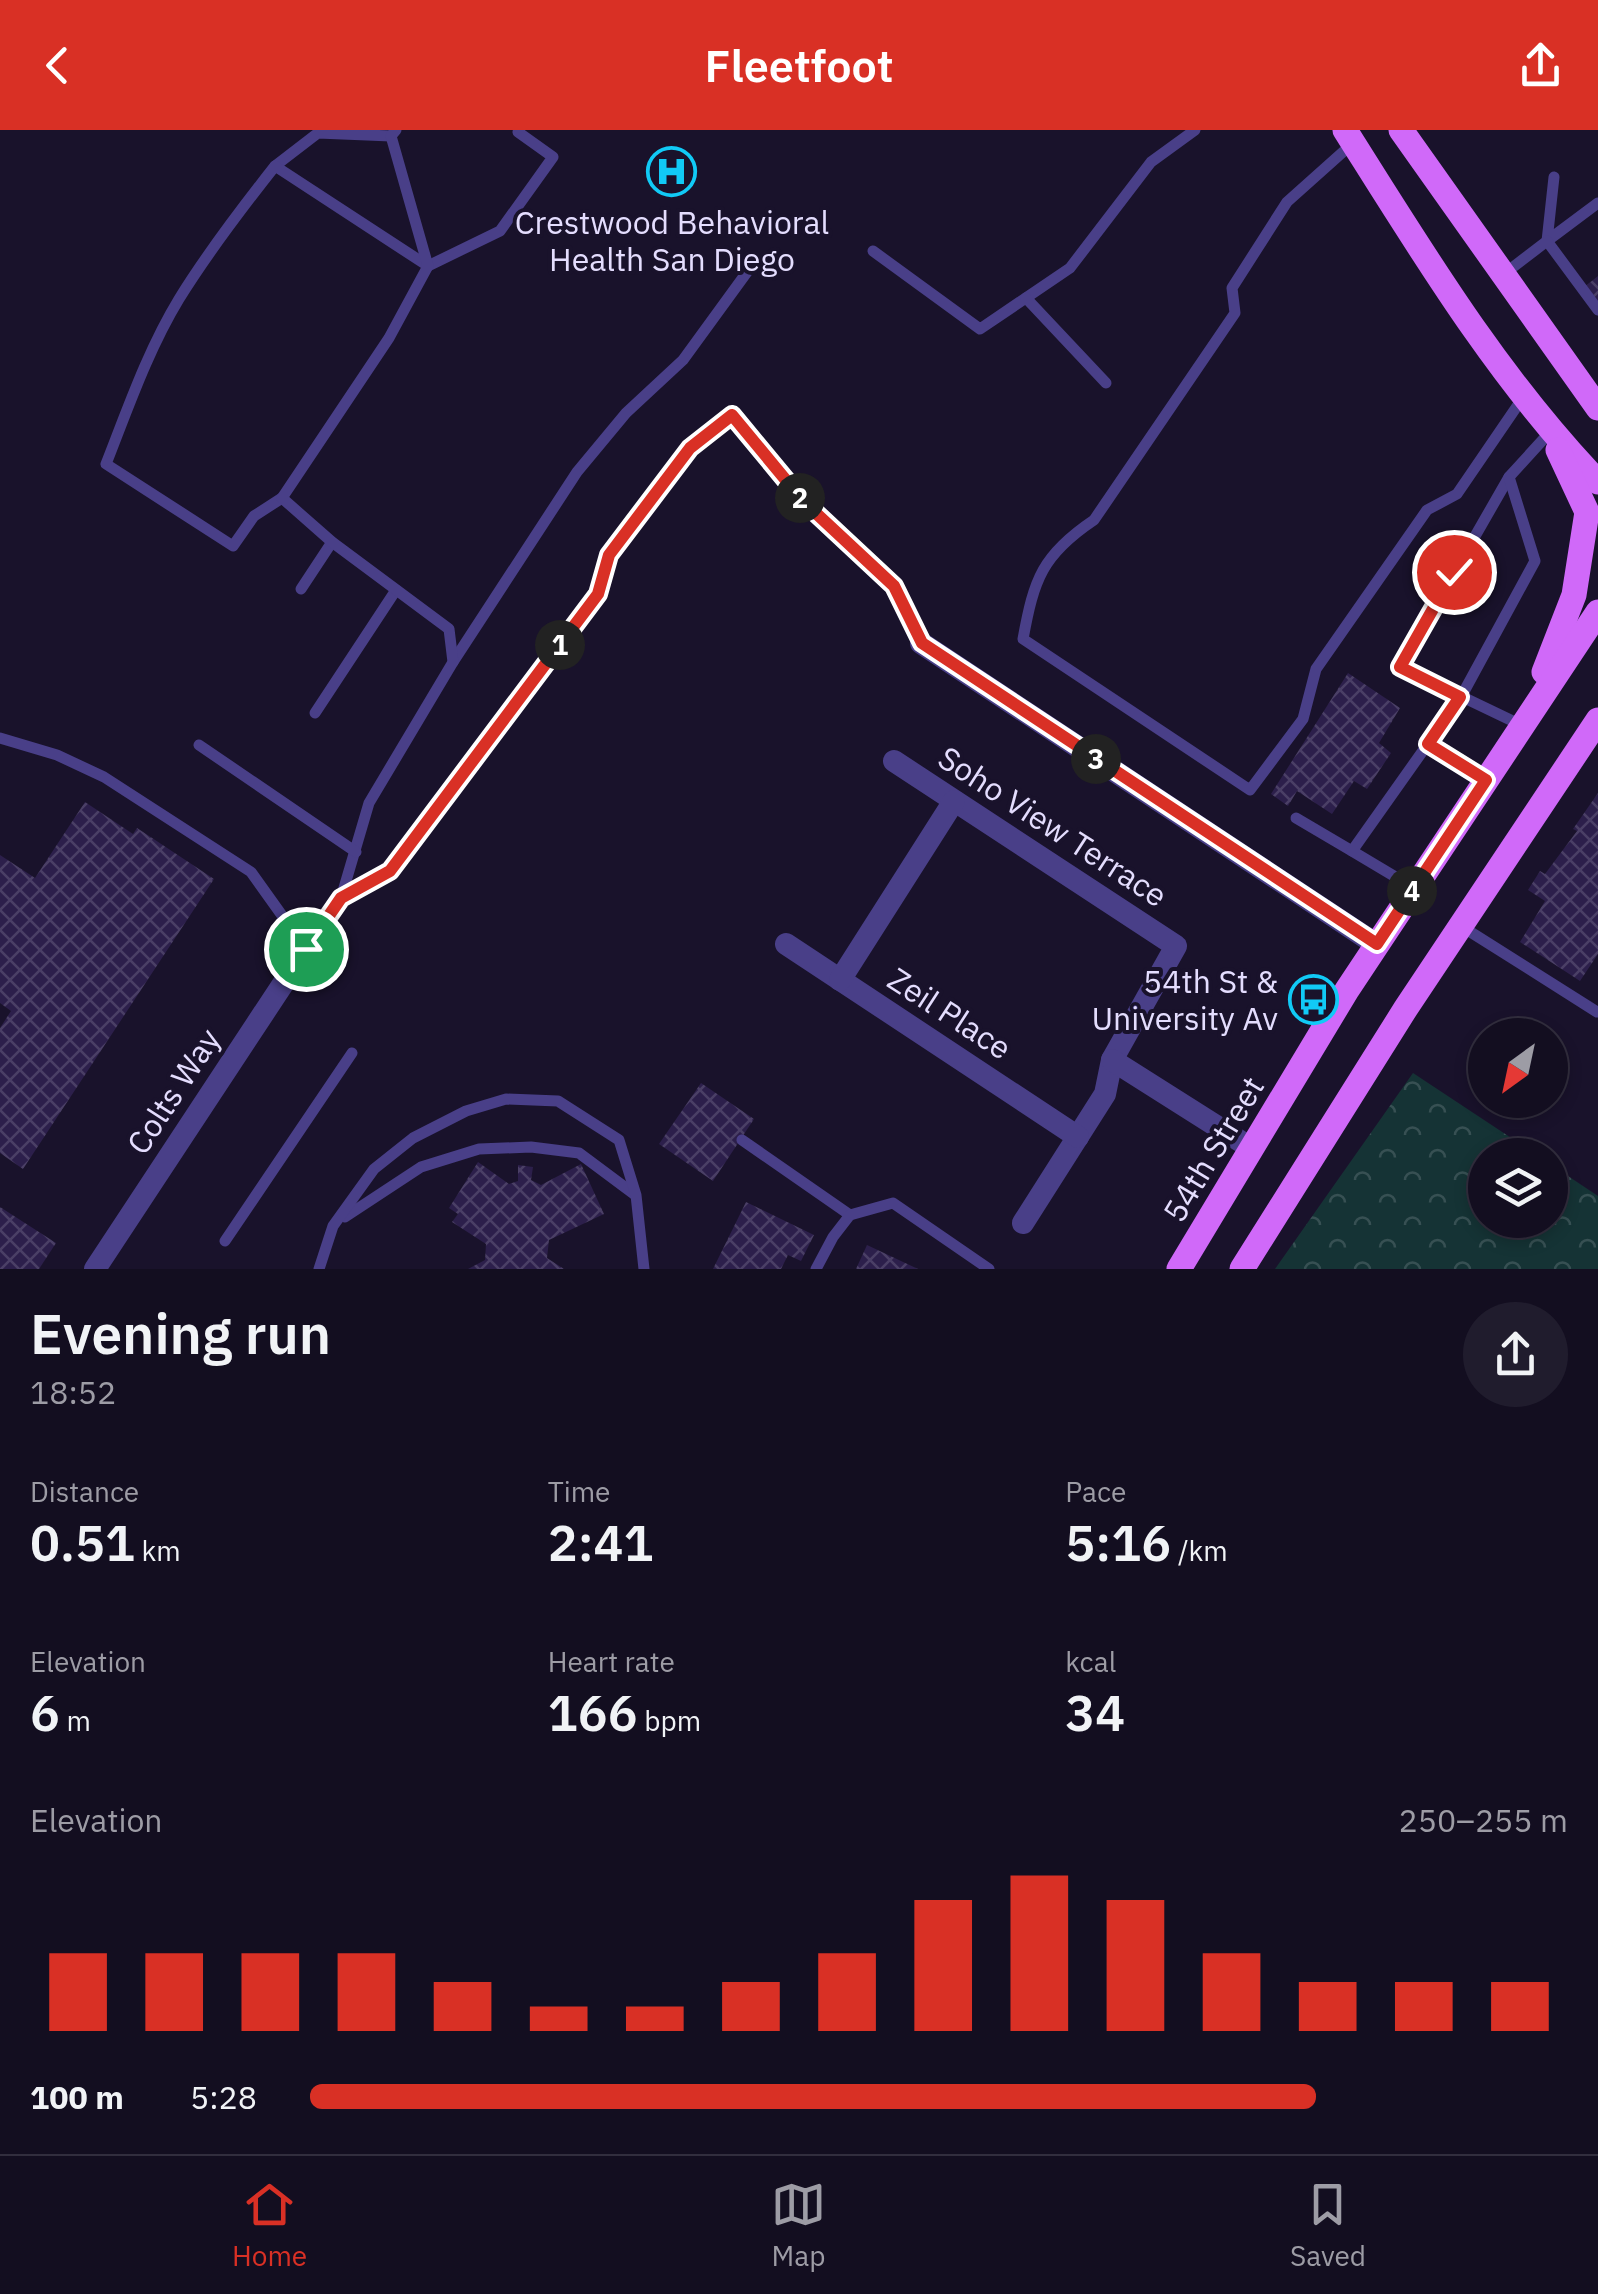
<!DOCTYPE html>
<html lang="en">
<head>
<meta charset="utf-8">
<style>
	:root { --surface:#130e20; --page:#201c2d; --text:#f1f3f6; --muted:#9d9ca5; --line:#322e3e; --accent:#d93025 }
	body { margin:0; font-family:"IBM Plex Sans",sans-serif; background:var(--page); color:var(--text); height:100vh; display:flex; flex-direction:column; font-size:38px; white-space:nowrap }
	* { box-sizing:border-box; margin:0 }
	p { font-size:32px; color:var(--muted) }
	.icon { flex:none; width:55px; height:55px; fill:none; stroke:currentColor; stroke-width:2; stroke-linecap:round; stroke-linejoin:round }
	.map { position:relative; height:1139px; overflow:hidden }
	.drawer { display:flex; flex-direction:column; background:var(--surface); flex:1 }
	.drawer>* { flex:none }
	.needle { width:65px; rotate:213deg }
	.controls { position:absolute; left:1468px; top:888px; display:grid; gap:20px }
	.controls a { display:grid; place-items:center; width:100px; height:100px; border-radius:50%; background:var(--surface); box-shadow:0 5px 15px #0003,0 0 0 2px var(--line); font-size:50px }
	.pin { position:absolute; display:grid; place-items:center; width:85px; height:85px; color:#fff; margin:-42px; border:5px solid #fff; border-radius:50%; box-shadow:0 2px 10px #0007 }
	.km { position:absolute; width:50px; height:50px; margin:-25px; border-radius:50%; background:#222; color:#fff; font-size:28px; line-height:50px; text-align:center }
	.round { display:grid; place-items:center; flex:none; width:105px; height:105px; border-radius:52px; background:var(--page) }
	.headline { display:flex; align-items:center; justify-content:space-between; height:170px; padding:0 30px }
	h1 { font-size:55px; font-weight:600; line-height:75px }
	.stats { display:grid; grid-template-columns:repeat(3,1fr); gap:15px; height:170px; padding:10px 30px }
	.stats div { display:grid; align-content:center }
	.stats b { font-size:50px; font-weight:600 }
	.stats small { font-size:28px; font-weight:400 }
	.stats p { font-size:28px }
	.chart { height:280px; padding:20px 30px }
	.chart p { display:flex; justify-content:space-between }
	.chart svg { width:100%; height:180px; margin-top:10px; stroke:var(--accent); stroke-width:6 }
	ul { padding:0 30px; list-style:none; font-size:32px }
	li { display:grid; grid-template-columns:160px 120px 1fr; align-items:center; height:75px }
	li i { height:25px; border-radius:12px; background:var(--accent) }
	header { display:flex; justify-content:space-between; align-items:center; height:130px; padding:0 30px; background:var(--accent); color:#fff; font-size:45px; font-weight:600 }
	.tab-bar { display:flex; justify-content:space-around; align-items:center; height:140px; border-top:2px solid var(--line); background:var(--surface); font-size:28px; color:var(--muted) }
	.tab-bar a { display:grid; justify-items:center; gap:5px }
	.tab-bar .selected { color:var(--accent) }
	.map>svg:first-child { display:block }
</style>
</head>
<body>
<header><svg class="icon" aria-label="back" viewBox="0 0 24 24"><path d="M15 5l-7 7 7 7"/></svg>Fleetfoot<svg class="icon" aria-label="share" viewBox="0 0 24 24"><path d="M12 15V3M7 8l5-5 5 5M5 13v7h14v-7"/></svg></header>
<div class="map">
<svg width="1598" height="1139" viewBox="0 0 1598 1139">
	<defs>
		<pattern id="park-crowns" width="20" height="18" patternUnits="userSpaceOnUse" patternTransform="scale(2.5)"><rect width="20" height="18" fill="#153335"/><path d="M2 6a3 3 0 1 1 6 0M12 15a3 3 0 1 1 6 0" fill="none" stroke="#375053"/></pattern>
		<pattern id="building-cross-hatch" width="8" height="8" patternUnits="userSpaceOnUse" patternTransform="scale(2.5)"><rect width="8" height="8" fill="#2c1f4b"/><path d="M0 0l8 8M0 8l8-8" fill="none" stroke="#4a3f66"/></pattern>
	</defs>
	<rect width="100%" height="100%" fill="#19122b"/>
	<path fill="url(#park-crowns)" d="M1413 943 1537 1025H1485V1090H1550V1034L1598 1066V1139H1275Z"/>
	<g fill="url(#building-cross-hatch)">
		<path d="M1598 146V175L1583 158Z"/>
		<path d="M1348 543 1400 578 1379 613 1391 623 1367 659 1354 651 1332 684 1297 661 1288 676 1271 664Z"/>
		<path d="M1598 663V824L1580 851 1520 812 1545 771 1528 760 1540 741 1545 744 1577 701 1573 699Z"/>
		<path d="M85 672 133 704 137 698 214 749 23 1039 0 1023V898L11 881 0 873V725L35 748Z"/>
		<path d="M701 953 754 989 713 1051 659 1014Z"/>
		<path d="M478 1032 509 1054 518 1051V1035L533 1037 531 1050 541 1055 581 1034 604 1084 549 1110 547 1128 564 1139H468L485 1130 486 1114 452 1092 458 1084 449 1078Z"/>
		<path d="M746 1072 814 1105 801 1131 788 1125 781 1139H713Z"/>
		<path d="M0 1077 56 1113 39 1139H0Z"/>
		<path d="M867 1115 918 1139H856Z"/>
	</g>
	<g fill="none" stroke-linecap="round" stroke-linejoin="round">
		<g stroke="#493f88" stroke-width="11">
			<path d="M1353 13 1287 72 1232 158 1235 183 1094 390C1042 425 1034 449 1023 509L1250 660 1303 589 1316 539 1427 380 1457 364 1524 266"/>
			<path d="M275 36 318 3 391 6"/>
			<path d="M1554 47 1547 111 1598 73"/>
			<path d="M873 121 980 199 1070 138 1151 32 1195 0"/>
			<path d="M1504 144 1547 111 1598 180"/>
			<path d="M1026 168 1106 253"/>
			<path d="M1509 347 1400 537 1521 595"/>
			<path d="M282 368 254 386 233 416 106 334C128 278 148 220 179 169 208 122 241 79 275 36L428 136 500 101 553 27 518 2 520 0"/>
			<path d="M301 459 332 412"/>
			<path d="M453 532 577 342 626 283 683 230 750 138"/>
			<path d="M315 583 396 460"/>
			<path d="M0 608 57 625 104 647 251 742 306 819 341 768 369 673 453 532 449 499 332 412 282 368 389 208 428 136 391 6 396 0"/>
			<path d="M1429 614 1485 650"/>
			<path d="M199 615 356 722"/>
			<path d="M1296 688 1352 721"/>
			<path d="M1414 758 1352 721 1461 567 1535 431 1509 347 1550 302"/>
			<path d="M341 768 390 741 599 464 609 425 689 318 732 285 804 373 894 456 921 513"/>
			<path d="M1461 796 1597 882"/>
			<path d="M742 1010 850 1085"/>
			<path d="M345 1087 421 1037 479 1019 531 1017 579 1023 634 1064"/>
			<path d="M225 1111 352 923"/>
			<path d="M319 1139 333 1096 374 1039 413 1008 466 981 506 969 558 971 619 1010 636 1065 644 1139"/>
			<path d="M816 1139 833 1107 850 1085 893 1073 989 1139"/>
		</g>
		<g stroke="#493f88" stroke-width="22">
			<path d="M921 513 1377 815"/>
			<path d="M894 631 1176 816 1112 930 1105 964 1023 1093"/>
			<path d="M786 814 1078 1007"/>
			<path d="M840 850 954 671"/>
			<path d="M1112 930 1251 1018"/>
			<path d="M95 1139 306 819"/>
		</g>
		<g stroke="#d069f9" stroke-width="25">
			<path d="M1345 0C1422 122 1498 248 1598 352"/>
			<path d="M1401 0 1598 278"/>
			<path d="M1544 542 1574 465 1587 382 1558 320"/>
			<path d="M1179 1139 1347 860 1598 482"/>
			<path d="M1242 1139 1406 878 1598 590"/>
		</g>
	</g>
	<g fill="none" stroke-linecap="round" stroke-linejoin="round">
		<defs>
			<path id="route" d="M306 819 341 768 390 741 598 464 609 425 690 318 732 285 804 372 894 456 922 513 1377 814 1486 650 1428 614 1460 567 1400 537 1454 442"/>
		</defs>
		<use href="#route" stroke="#fff" stroke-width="20"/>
		<use href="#route" stroke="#d93025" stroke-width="12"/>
	</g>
	<defs>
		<symbol id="hospital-ring" viewBox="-11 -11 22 22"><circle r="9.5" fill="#19122b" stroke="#11caf6" stroke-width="1.5"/><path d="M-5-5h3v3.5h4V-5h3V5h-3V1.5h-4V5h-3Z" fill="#11caf6"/></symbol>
		<symbol id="bus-ring" viewBox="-11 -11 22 22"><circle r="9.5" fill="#19122b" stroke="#11caf6" stroke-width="1.5"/><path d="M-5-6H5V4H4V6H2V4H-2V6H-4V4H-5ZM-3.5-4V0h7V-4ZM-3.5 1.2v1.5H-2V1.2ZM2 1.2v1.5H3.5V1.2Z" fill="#11caf6"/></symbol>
	</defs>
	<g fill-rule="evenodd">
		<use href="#hospital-ring" x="644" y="14" width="55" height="55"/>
		<use href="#bus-ring" x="1286" y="842" width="55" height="55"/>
	</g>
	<g text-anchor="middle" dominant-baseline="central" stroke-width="8" stroke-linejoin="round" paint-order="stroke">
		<g font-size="32" fill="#e4ddfe" stroke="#19122b">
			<text x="672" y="92">Crestwood Behavioral<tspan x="672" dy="37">Health San Diego</tspan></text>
			<text x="1278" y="851" text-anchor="end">54th St &amp;<tspan x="1278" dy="37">University Av</tspan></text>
		</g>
		<g font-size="32" fill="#e4ddfe" stroke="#19122b">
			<text transform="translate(1053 696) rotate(33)">Soho View Terrace</text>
			<text transform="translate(950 883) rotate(33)">Zeil Place</text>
			<text transform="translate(173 961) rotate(-57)">Colts Way</text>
			<text transform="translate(1213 1019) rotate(-59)">54th Street</text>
		</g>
	</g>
</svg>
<div class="controls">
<a><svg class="needle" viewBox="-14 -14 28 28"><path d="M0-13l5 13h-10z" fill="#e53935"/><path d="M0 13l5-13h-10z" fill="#9d9ca5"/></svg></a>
<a><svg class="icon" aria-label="layers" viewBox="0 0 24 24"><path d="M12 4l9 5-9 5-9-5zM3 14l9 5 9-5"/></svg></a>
</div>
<div class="pin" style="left:306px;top:819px;background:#1e9e55"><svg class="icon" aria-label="arrive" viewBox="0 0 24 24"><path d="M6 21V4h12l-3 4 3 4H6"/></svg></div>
<div class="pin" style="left:1454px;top:442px;background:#d93025"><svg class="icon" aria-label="check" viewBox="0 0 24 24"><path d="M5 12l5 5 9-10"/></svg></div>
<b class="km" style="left:560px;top:515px">1</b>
<b class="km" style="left:800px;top:368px">2</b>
<b class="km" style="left:1096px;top:629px">3</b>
<b class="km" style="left:1412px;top:761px">4</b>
</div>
<section class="drawer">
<div class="headline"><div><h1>Evening run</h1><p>18:52</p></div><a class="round"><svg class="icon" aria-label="share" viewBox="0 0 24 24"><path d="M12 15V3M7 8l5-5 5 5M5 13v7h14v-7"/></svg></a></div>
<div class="stats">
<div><p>Distance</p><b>0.51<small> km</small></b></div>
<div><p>Time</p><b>2:41</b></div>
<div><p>Pace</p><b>5:16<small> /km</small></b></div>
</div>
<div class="stats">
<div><p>Elevation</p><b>6<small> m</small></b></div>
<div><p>Heart rate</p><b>166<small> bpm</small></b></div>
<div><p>kcal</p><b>34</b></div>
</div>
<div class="chart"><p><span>Elevation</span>250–255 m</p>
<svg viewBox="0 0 160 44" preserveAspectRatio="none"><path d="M5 44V25M15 44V25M25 44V25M35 44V25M45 44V32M55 44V38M65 44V38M75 44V32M85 44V25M95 44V12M105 44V6M115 44V12M125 44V25M135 44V32M145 44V32M155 44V32"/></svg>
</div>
<ul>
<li><b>100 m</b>5:28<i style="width:80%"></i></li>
</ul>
</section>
<nav class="tab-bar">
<a class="selected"><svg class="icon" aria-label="home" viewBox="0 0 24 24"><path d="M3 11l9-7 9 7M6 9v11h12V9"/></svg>Home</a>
<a><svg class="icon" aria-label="map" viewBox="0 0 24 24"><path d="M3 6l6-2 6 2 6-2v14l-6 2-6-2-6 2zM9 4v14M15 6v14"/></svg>Map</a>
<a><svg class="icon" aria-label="saved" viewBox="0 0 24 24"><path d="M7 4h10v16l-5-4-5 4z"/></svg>Saved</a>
</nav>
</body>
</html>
